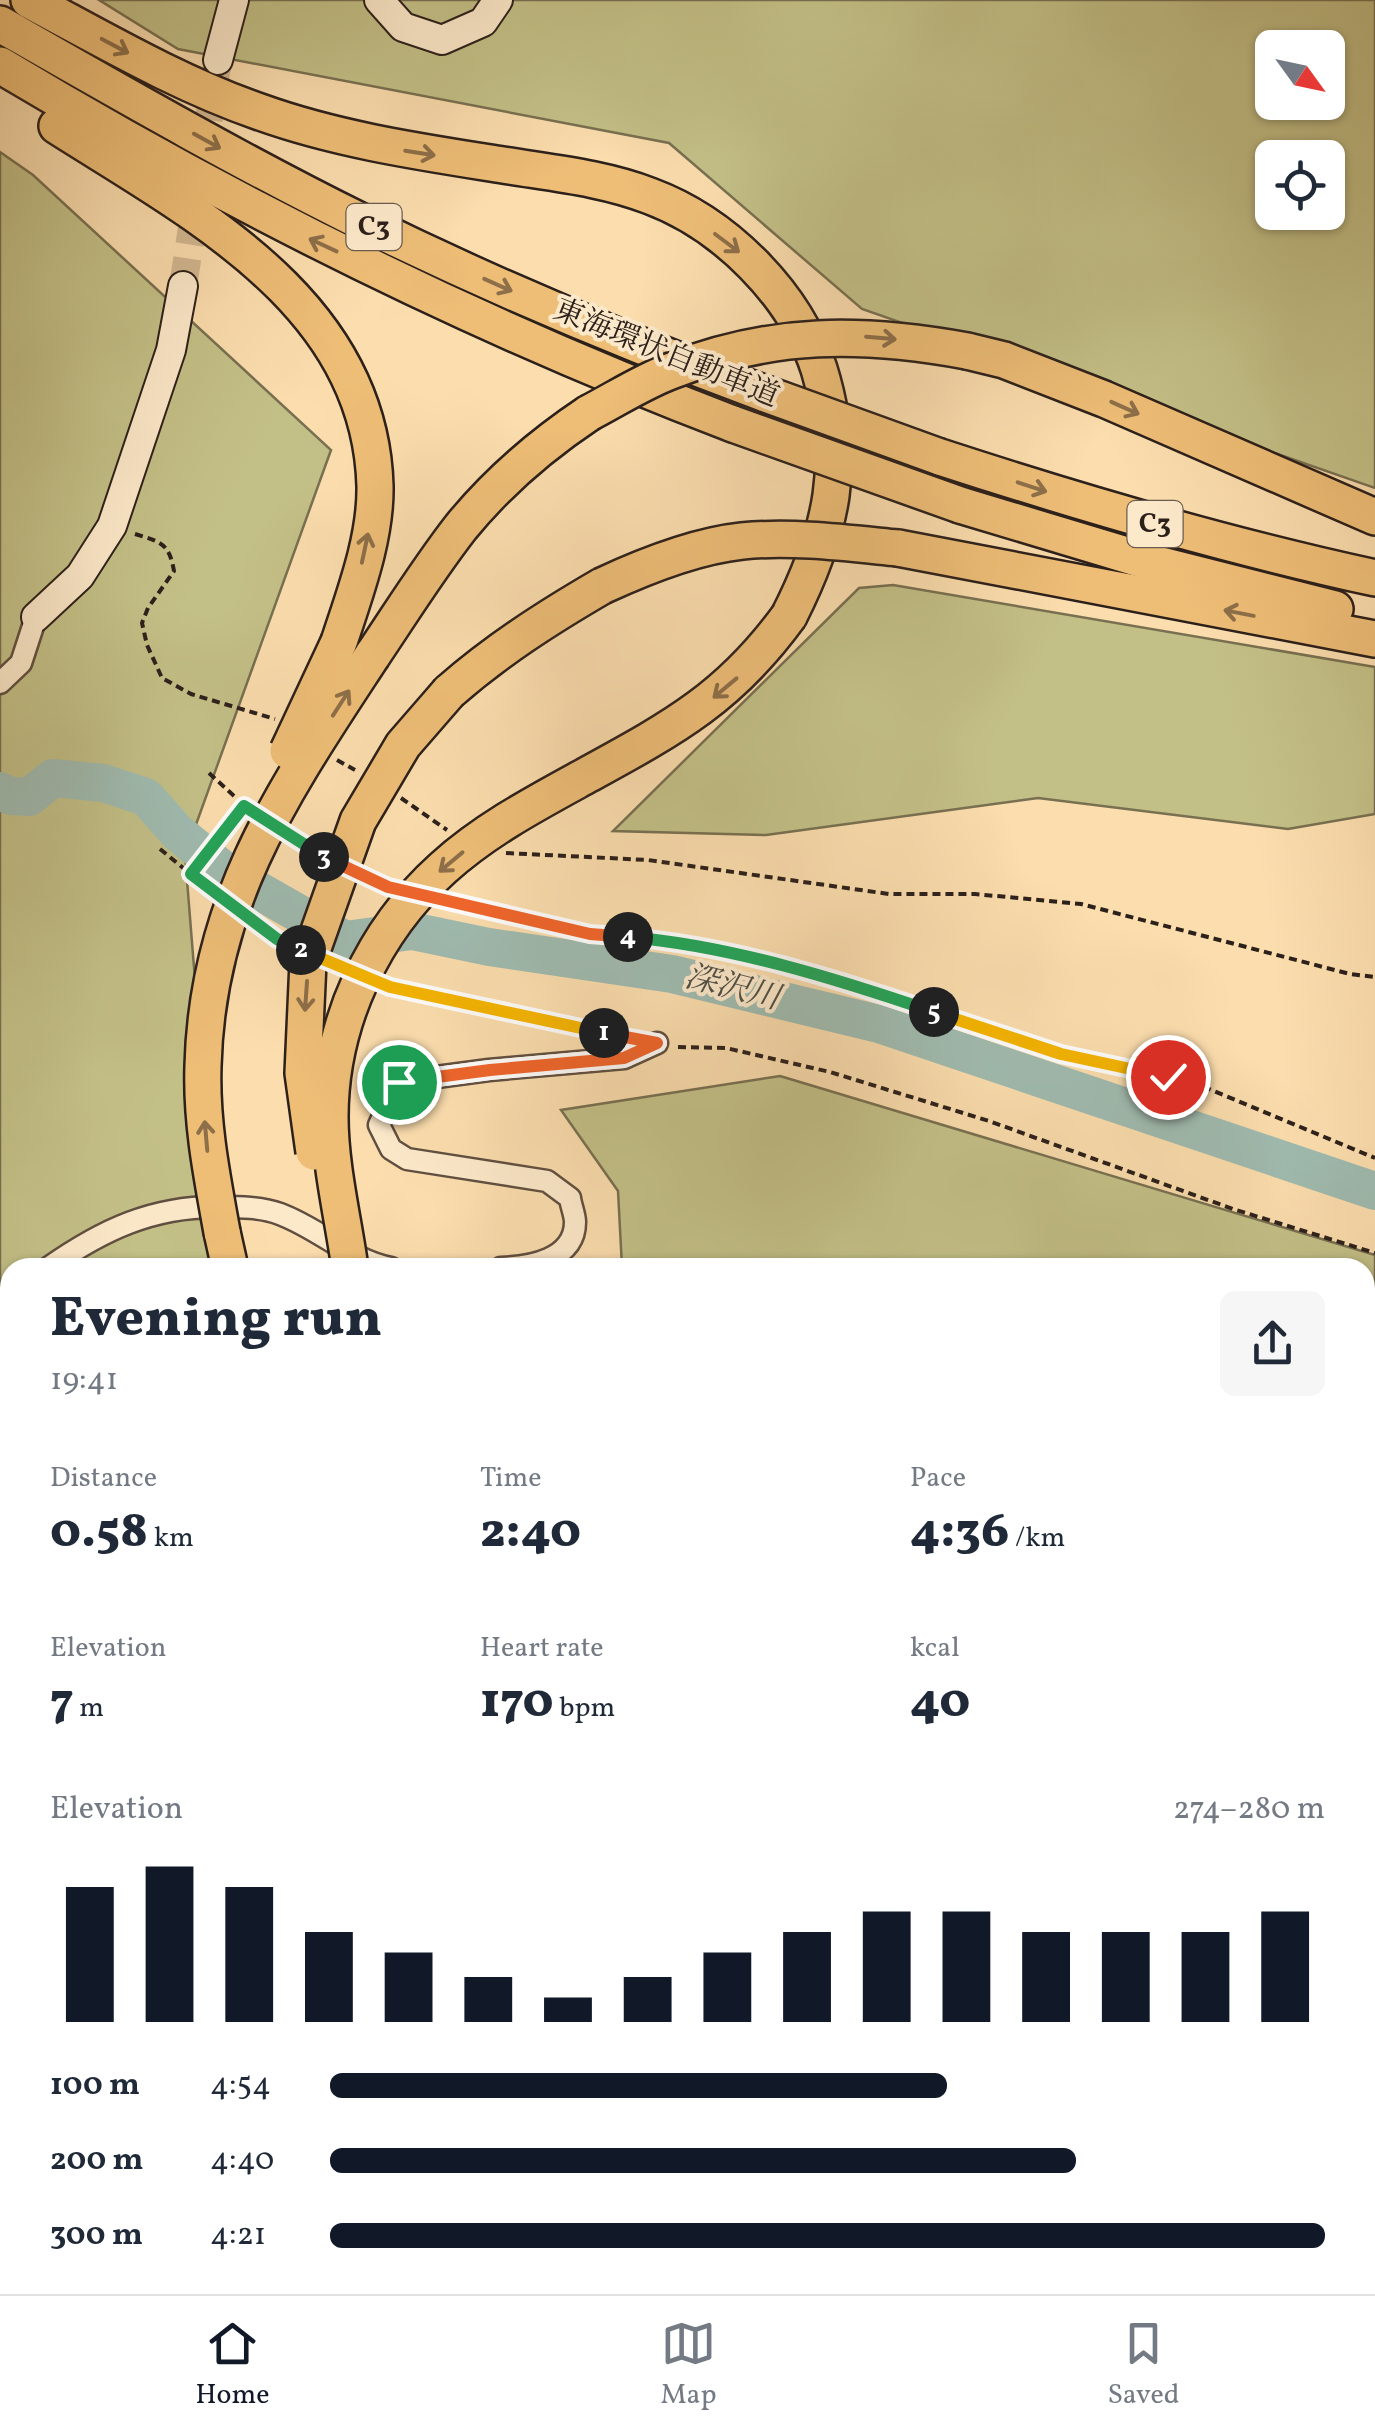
<!DOCTYPE html>
<html lang="en">
<head>
<meta charset="utf-8">
<style>
	:root { --surface:#fff; --page:#f6f6f7; --text:#1f2937; --muted:#747a83; --line:#e0e1e3; --accent:#111827 }
	body { margin:0; font-family:Vollkorn,"Noto Serif JP",serif; background:var(--page); color:var(--text); height:100vh; display:flex; flex-direction:column; font-size:38px; white-space:nowrap }
	* { box-sizing:border-box; margin:0 }
	p { font-size:32px; color:var(--muted) }
	.icon { flex:none; width:55px; height:55px; fill:none; stroke:currentColor; stroke-width:2; stroke-linecap:round; stroke-linejoin:round }
	.map { position:relative; flex:1; overflow:hidden }
	.drawer { position:absolute; left:0px; top:1258px; width:1375px; height:1038px; display:flex; flex-direction:column; background:var(--surface); border-radius:30px 30px 0 0; box-shadow:0 2px 8px #0004 }
	.drawer>* { flex:none }
	.needle { width:65px; rotate:123deg }
	.fabs { position:absolute; left:1255px; top:30px; display:grid; gap:20px }
	.fabs a { display:grid; place-items:center; width:90px; height:90px; border-radius:15px; background:var(--surface); box-shadow:0 2px 8px #0004; font-size:50px }
	.pin { position:absolute; display:grid; place-items:center; width:85px; height:85px; color:#fff; margin:-42px; border:5px solid #fff; border-radius:50%; box-shadow:0 2px 10px #0007 }
	.km { position:absolute; width:50px; height:50px; margin:-25px; border-radius:50%; background:#222; color:#fff; font-size:28px; line-height:50px; text-align:center }
	.round { display:grid; place-items:center; flex:none; width:105px; height:105px; border-radius:15px; background:var(--page) }
	.summary { display:flex; align-items:center; justify-content:space-between; height:170px; padding:0 50px }
	h1 { font-size:55px; font-weight:800; line-height:75px }
	.figures { display:grid; grid-template-columns:repeat(3,1fr); gap:15px; height:170px; padding:10px 50px }
	.figures div { display:grid; align-content:center }
	.figures b { font-size:50px; font-weight:800 }
	.figures small { font-size:28px; font-weight:400 }
	.figures p { font-size:28px }
	.chart { height:280px; padding:20px 50px }
	.chart p { display:flex; justify-content:space-between }
	.chart svg { width:100%; height:180px; margin-top:10px; stroke:var(--accent); stroke-width:6 }
	ul { padding:0 50px; list-style:none; font-size:32px }
	li { display:grid; grid-template-columns:160px 120px 1fr; align-items:center; height:75px }
	li i { height:25px; border-radius:12px; background:var(--accent) }
	.tabs { display:flex; justify-content:space-around; align-items:center; height:140px; border-top:2px solid var(--line); background:var(--surface); font-size:28px; color:var(--muted) }
	.tabs a { display:grid; justify-items:center; gap:5px }
	.tabs .current { color:var(--accent) }
	.map>svg:first-child { display:block }
</style>
</head>
<body>
<div class="map">
<svg width="1375" height="2294" viewBox="0 0 1375 2294">
	<rect width="100%" height="100%" fill="#fbddae"/>
	<filter id="stains"><feTurbulence type="fractalNoise" baseFrequency=".002" numOctaves="4"/><feColorMatrix values="0 0 0 0 .2 0 0 0 0 .09 0 0 0 0 .02 0 0 0 .5 -.17"/></filter>
	<radialGradient id="worn" r=".72"><stop offset=".6" stop-color="#630" stop-opacity="0"/><stop offset="1" stop-color="#630" stop-opacity=".3"/></radialGradient>
	<g fill="#c3c087" stroke="#787051" stroke-width="2.5" fill-rule="evenodd">
		<path d="M99 0H1375V488L862 309 669 143 178 49ZM1272 48H1328V102H1272ZM1272 158H1328V212H1272Z"/>
		<path d="M0 152 33 175 331 450 185 855 218 1267 10 1268V2165L0 2159Z"/>
		<path d="M893 585 1375 667V814L1288 829 1038 798 766 835 613 831 859 588Z"/>
		<path d="M780 1076 1375 1255V2294H468L473 2285H1365V1268L622 1267 618 1191 561 1110Z"/>
	</g>
	<g fill="none" stroke-linecap="round" stroke-linejoin="round">
		<path stroke="#9fbbb0" stroke-width="38" d="M0 791 11 796 29 797 53 778 103 783 146 797 177 832 226 872 345 940 412 931 489 947 672 974 879 1024 1375 1191"/>
		<path stroke="#d2b791" stroke-width="28" stroke-dasharray="28 14" stroke-linecap="butt" d="M183 286 218 60"/>
		<defs>
			<g id="street">
				<path d="M0 683 21 663 36 617"/>
				<path d="M48 1268C102 1230 153 1206 219 1207 240 1207 261 1207 280 1214 320 1229 350 1260 391 1268"/>
				<path d="M501 1268C529 1267 575 1260 575 1222 575 1215 571 1206 570 1198L547 1181 407 1159 391 1149 379 1125 399 1082 489 1070 624 1058 657 1043"/>
				<path d="M0 1308 10 1298"/>
				<path d="M0 2131 10 2129"/>
			</g>
			<g id="secondary">
				<path d="M379 0 403 27 442 40 483 22 498 0"/>
				<path d="M218 60 234 0"/>
				<path d="M36 617 80 576 112 526 171 350 183 286"/>
			</g>
			<g id="highway">
				<path d="M29 0C104 40 179 84 260 112 338 140 421 152 503 165 552 173 604 178 650 196 725 224 795 294 819 369 848 462 832 531 789 616"/>
				<path d="M0 24C119 92 237 160 360 221 492 286 628 343 766 394"/>
				<path d="M0 65C236 207 476 326 733 424"/>
				<path d="M57 126C192 212 370 302 375 486 376 538 355 593 339 642"/>
				<path d="M967 351 1004 360 1104 399 1375 517"/>
				<path d="M940 457C1084 504 1227 546 1375 578"/>
				<path d="M960 505 1153 563 1335 609"/>
				<path d="M898 548 1375 639"/>
				<path d="M372 656C401 613 429 568 461 527 497 483 541 445 589 413"/>
				<path d="M449 692C497 650 547 618 602 586"/>
				<path d="M222 1232 230 1268"/>
				<path d="M0 2248 10 2251"/>
				<path d="M256 2294 265 2285"/>
				<path d="M392 2294 399 2285"/>
			</g>
		</defs>
		<use href="#street" stroke="#604f40" stroke-width="25"/>
		<use href="#secondary" stroke="#2c201b" stroke-width="32"/>
		<use href="#highway" stroke="#2c201b" stroke-width="40"/>
		<g stroke="#2c201b" stroke-width="4" stroke-dasharray="8 5" stroke-linecap="butt">
			<path d="M135 534C161 542 169 543 174 571L148 608 142 623 147 645 162 678 191 694 275 719"/>
			<path d="M337 760 355 770"/>
			<path d="M209 773 246 807"/>
			<path d="M401 798 447 830"/>
			<path d="M292 837 317 854"/>
			<path d="M160 849 210 890"/>
			<path d="M506 853 648 860 889 894H975L1081 904 1350 974 1375 977"/>
			<path d="M191 875 243 807"/>
			<path d="M366 878 390 888"/>
			<path d="M447 902 590 933 662 940 851 984 1061 1054 1168 1077 1209 1089 1375 1158"/>
			<path d="M254 922 284 942"/>
			<path d="M389 987 619 1036"/>
			<path d="M678 1047 726 1048 830 1072 989 1121 1233 1209 1375 1253"/>
		</g>
		<use href="#street" stroke="#fce9ca" stroke-width="20"/>
		<use href="#secondary" stroke="#fce9ca" stroke-width="28"/>
		<use href="#highway" stroke="#eebe77" stroke-width="35"/>
		<defs>
			<g id="highway-bridge">
				<path d="M766 394 940 457"/>
				<path d="M589 413C616 399 642 382 671 371 773 331 862 332 967 351"/>
				<path d="M733 424 960 505"/>
				<path d="M602 586C645 566 695 546 742 541 793 536 847 543 898 548"/>
				<path d="M288 751 339 642"/>
				<path d="M314 1152 303 1073 308 962 358 821 403 745 449 692"/>
				<path d="M222 1232C212 1177 201 1122 203 1066 207 900 285 789 372 656"/>
				<path d="M350 1268C343 1218 330 1166 330 1117 330 1023 373 931 443 868 486 829 538 802 589 774 675 727 730 697 789 616"/>
			</g>
		</defs>
		<use href="#highway-bridge" stroke="#2c201b" stroke-width="40" stroke-linecap="butt"/>
		<use href="#highway-bridge" stroke="#eebe77" stroke-width="35"/>
	</g>
	<defs><path id="oneway-shaft" d="M-6 0H5M1.5-3L5.5 0L1.5 3" fill="none" stroke-width="1.6" stroke-linecap="round" stroke-linejoin="round" transform="scale(2.5)"/></defs>
	<g stroke="#8d6f49">
		<use href="#oneway-shaft" transform="translate(115 46) rotate(28)"/>
		<use href="#oneway-shaft" transform="translate(207 141) rotate(29)"/>
		<use href="#oneway-shaft" transform="translate(420 153) rotate(9)"/>
		<use href="#oneway-shaft" transform="translate(727 243) rotate(37)"/>
		<use href="#oneway-shaft" transform="translate(323 245) rotate(-155)"/>
		<use href="#oneway-shaft" transform="translate(498 285) rotate(24)"/>
		<use href="#oneway-shaft" transform="translate(881 338) rotate(5)"/>
		<use href="#oneway-shaft" transform="translate(1125 408) rotate(24)"/>
		<use href="#oneway-shaft" transform="translate(1032 487) rotate(18)"/>
		<use href="#oneway-shaft" transform="translate(365 548) rotate(-78)"/>
		<use href="#oneway-shaft" transform="translate(1239 613) rotate(-169)"/>
		<use href="#oneway-shaft" transform="translate(725 688) rotate(140)"/>
		<use href="#oneway-shaft" transform="translate(341 703) rotate(-57)"/>
		<use href="#oneway-shaft" transform="translate(451 862) rotate(140)"/>
		<use href="#oneway-shaft" transform="translate(306 996) rotate(94)"/>
		<use href="#oneway-shaft" transform="translate(206 1136) rotate(-95)"/>
	</g>
	<g fill="none" stroke-linecap="round" stroke-linejoin="round">
		<defs>
			<path id="split-1" d="M399 1082 490 1070 624 1058 657 1043 604 1033"/>
			<path id="split-2" d="M301 950 390 987 604 1033"/>
			<path id="split-3" d="M301 950 277 939 191 874 244 806 324 857"/>
			<path id="split-4" d="M324 857 388 887 590 934 628 937"/>
			<path id="split-5" d="M628 937C732 946 837 979 934 1012"/>
			<path id="split-6" d="M934 1012 1061 1054 1168 1077"/>
		</defs>
		<use href="#split-1" stroke="#fff" stroke-width="20"/>
		<use href="#split-2" stroke="#fff" stroke-width="20"/>
		<use href="#split-3" stroke="#fff" stroke-width="20"/>
		<use href="#split-4" stroke="#fff" stroke-width="20"/>
		<use href="#split-5" stroke="#fff" stroke-width="20"/>
		<use href="#split-6" stroke="#fff" stroke-width="20"/>
		<use href="#split-1" stroke="#f0652b" stroke-width="12"/>
		<use href="#split-2" stroke="#f5b400" stroke-width="12"/>
		<use href="#split-3" stroke="#22a559" stroke-width="12"/>
		<use href="#split-4" stroke="#f0652b" stroke-width="12"/>
		<use href="#split-5" stroke="#22a559" stroke-width="12"/>
		<use href="#split-6" stroke="#f5b400" stroke-width="12"/>
	</g>
	<g text-anchor="middle" dominant-baseline="central" stroke-width="8" stroke-linejoin="round" paint-order="stroke">
		<g fill="#fce9ca" stroke="#6a5c50" stroke-width="2.5">
			<rect x="346.5" y="204" width="55" height="46" rx="8"/>
			<rect x="1127.5" y="501" width="55" height="46" rx="8"/>
		</g>
		<g font-size="28" font-weight="bold" fill="#2c201b">
			<text x="374" y="227">C3</text>
			<text x="1155" y="524">C3</text>
		</g>
		<g font-size="30" fill="#2c201b" stroke="#fce9ca">
			<text transform="translate(666 354) rotate(22)">東海環状自動車道</text>
		</g>
		<g font-size="32" font-style="italic" fill="#4e4e48" stroke="#fce9ca">
			<text transform="translate(732 989) rotate(14)">深沢川</text>
		</g>
	</g>
	<rect width="100%" height="100%" filter="url(#stains)"/>
	<rect width="100%" height="100%" fill="url(#worn)"/>
</svg>
<div class="fabs">
<a><svg class="needle" viewBox="-14 -14 28 28"><path d="M0-13l5 13h-10z" fill="#e53935"/><path d="M0 13l5-13h-10z" fill="#747a83"/></svg></a>
<a><svg class="icon" aria-label="locate" viewBox="0 0 24 24"><circle cx="12" cy="12" r="6"/><path d="M12 2v4M12 18v4M2 12h4M18 12h4"/></svg></a>
</div>
<div class="pin" style="left:399px;top:1082px;background:#1e9e55"><svg class="icon" aria-label="arrive" viewBox="0 0 24 24"><path d="M6 21V4h12l-3 4 3 4H6"/></svg></div>
<div class="pin" style="left:1168px;top:1077px;background:#d93025"><svg class="icon" aria-label="check" viewBox="0 0 24 24"><path d="M5 12l5 5 9-10"/></svg></div>
<b class="km" style="left:604px;top:1033px">1</b>
<b class="km" style="left:301px;top:950px">2</b>
<b class="km" style="left:324px;top:857px">3</b>
<b class="km" style="left:628px;top:937px">4</b>
<b class="km" style="left:934px;top:1012px">5</b>
<section class="drawer">
<div class="summary"><div><h1>Evening run</h1><p>19:41</p></div><a class="round"><svg class="icon" aria-label="share" viewBox="0 0 24 24"><path d="M12 15V3M7 8l5-5 5 5M5 13v7h14v-7"/></svg></a></div>
<div class="figures">
<div><p>Distance</p><b>0.58<small> km</small></b></div>
<div><p>Time</p><b>2:40</b></div>
<div><p>Pace</p><b>4:36<small> /km</small></b></div>
</div>
<div class="figures">
<div><p>Elevation</p><b>7<small> m</small></b></div>
<div><p>Heart rate</p><b>170<small> bpm</small></b></div>
<div><p>kcal</p><b>40</b></div>
</div>
<div class="chart"><p><span>Elevation</span>274–280 m</p>
<svg viewBox="0 0 160 44" preserveAspectRatio="none"><path d="M5 44V11M15 44V6M25 44V11M35 44V22M45 44V27M55 44V33M65 44V38M75 44V33M85 44V27M95 44V22M105 44V17M115 44V17M125 44V22M135 44V22M145 44V22M155 44V17"/></svg>
</div>
<ul>
<li><b>100 m</b>4:54<i style="width:62%"></i></li>
<li><b>200 m</b>4:40<i style="width:75%"></i></li>
<li><b>300 m</b>4:21<i style="width:100%"></i></li>
</ul>
</section>
</div>
<nav class="tabs">
<a class="current"><svg class="icon" aria-label="home" viewBox="0 0 24 24"><path d="M3 11l9-7 9 7M6 9v11h12V9"/></svg>Home</a>
<a><svg class="icon" aria-label="map" viewBox="0 0 24 24"><path d="M3 6l6-2 6 2 6-2v14l-6 2-6-2-6 2zM9 4v14M15 6v14"/></svg>Map</a>
<a><svg class="icon" aria-label="saved" viewBox="0 0 24 24"><path d="M7 4h10v16l-5-4-5 4z"/></svg>Saved</a>
</nav>
</body>
</html>
